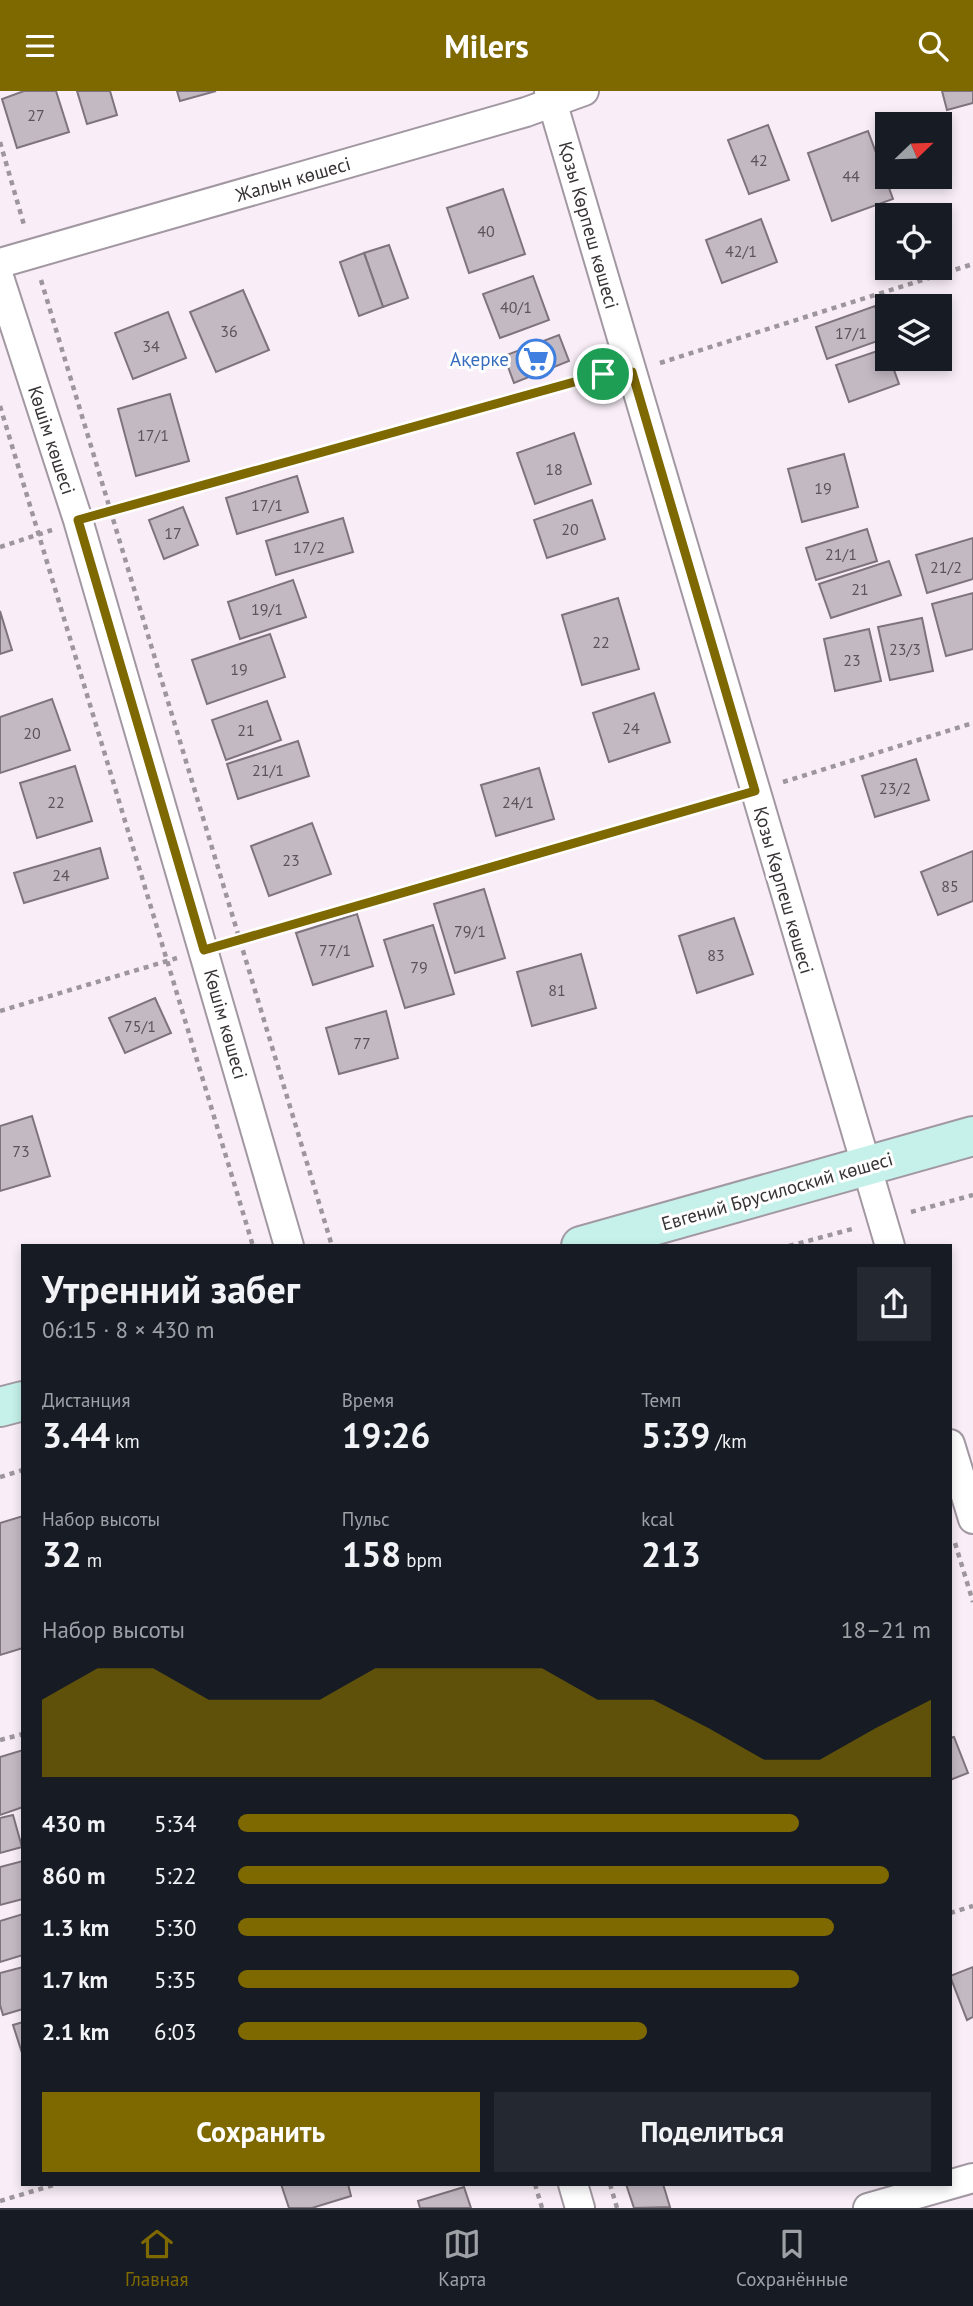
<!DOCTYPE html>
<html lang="ru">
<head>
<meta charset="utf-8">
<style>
	:root { --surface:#171b24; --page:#242831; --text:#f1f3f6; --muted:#9ea1a6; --line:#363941; --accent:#7e6800 }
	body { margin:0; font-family:"PT Sans",sans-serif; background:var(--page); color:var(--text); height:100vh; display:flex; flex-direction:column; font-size:26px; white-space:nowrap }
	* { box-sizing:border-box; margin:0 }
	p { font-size:23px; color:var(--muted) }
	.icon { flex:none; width:38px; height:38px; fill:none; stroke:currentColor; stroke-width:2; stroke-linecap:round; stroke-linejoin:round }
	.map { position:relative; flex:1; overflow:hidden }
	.drawer { position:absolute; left:21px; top:1153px; width:931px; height:942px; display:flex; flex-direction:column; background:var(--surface); border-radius:0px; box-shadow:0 4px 10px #0003 }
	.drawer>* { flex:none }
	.needle { width:46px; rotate:67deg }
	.fabs { position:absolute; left:875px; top:21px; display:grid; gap:14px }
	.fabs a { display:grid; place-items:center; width:77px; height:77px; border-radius:0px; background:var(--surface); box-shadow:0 4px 10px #0003; font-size:35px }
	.pin { position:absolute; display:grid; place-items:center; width:60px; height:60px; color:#fff; margin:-30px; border:4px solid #fff; border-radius:50%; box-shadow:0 2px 7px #0007 }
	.round { display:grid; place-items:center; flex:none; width:74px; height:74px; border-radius:0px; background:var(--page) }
	.overview { display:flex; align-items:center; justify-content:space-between; height:119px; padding:0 21px }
	h1 { font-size:38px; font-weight:600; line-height:52px }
	.stats { display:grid; grid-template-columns:repeat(3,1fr); gap:10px; height:119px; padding:7px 21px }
	.stats div { display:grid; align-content:center }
	.stats b { font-size:35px; font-weight:600 }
	.stats small { font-size:19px; font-weight:400 }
	.stats p { font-size:19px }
	.chart { height:196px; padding:14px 21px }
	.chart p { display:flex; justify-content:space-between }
	.chart svg { width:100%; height:126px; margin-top:7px; fill:var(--accent); opacity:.7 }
	.button { display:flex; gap:14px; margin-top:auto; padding:14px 21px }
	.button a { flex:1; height:80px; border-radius:0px; background:var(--accent); color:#fff; font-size:28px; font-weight:600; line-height:80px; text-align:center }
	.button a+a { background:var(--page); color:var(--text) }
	ul { padding:0 21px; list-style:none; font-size:23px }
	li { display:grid; grid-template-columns:112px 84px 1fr; align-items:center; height:52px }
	li i { height:18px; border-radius:9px; background:var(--accent) }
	header { display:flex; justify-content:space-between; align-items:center; height:91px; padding:0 21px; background:var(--accent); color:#fff; font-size:32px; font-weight:600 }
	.menu { display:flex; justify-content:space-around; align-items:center; height:98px; border-top:2px solid var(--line); background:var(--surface); font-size:19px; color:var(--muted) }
	.menu a { display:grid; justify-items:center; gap:4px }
	.menu .active { color:var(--accent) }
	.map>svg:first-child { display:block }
</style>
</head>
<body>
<header><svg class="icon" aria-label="menu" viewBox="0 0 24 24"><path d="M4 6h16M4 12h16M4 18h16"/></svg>Milers<svg class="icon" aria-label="search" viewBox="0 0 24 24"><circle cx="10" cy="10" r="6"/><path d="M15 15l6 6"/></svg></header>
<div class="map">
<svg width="973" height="2117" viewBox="0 0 973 2117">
	<rect width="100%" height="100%" fill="#f9eef8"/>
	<g fill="#c3b9c3" stroke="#7e747d" stroke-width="2">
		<path d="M24 0H56L69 41 17 57 2 8Z"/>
		<path d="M77 0H110L117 24 87 33Z"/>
		<path d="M177 0H216L180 10Z"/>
		<path d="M942 0H973V12L947 19Z"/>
		<path d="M768 34 789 89 749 103 728 49Z"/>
		<path d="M868 40 893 108 832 130 808 62Z"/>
		<path d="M503 98 525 163 469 182 447 117Z"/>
		<path d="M761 128 777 171 722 192 706 149Z"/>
		<path d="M389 154 408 207 383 216 364 162Z"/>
		<path d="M364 162 383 216 359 225 340 171Z"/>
		<path d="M533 185 549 229 500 247 483 203Z"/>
		<path d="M243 199 269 259 216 281 190 221Z"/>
		<path d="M875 215 886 247 827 268 816 236Z"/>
		<path d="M168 221 186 267 133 288 115 242Z"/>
		<path d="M559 244 569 270 514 292 504 265Z"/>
		<path d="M886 257 887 268H890L899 293 849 311 836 274Z"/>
		<path d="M170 303 189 370 136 385 118 318Z"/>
		<path d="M574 342 591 393 535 413 517 362Z"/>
		<path d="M844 363 858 416 802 431 788 378Z"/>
		<path d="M297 385 308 421 237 443 226 407Z"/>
		<path d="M592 409 605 448 547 467 534 429Z"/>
		<path d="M183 416 198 454 164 468 149 429Z"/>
		<path d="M343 427 353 461 276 484 266 450Z"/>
		<path d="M867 438 877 470 816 489 806 457Z"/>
		<path d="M973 447V488L927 502 916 464Z"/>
		<path d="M889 470 901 504 831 527 819 493Z"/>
		<path d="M293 489 306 526 240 548 228 511Z"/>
		<path d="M973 502V558L946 565 932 513Z"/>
		<path d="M618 507 639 578 582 594 562 524Z"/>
		<path d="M0 520 12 559 0 563Z"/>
		<path d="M922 527 933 580 890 589 878 536Z"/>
		<path d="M869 538 881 590 835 600 824 548Z"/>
		<path d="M270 543 285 586 207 613 192 569Z"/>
		<path d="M654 602 670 651 609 671 593 622Z"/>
		<path d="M52 608 70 659 0 682V626Z"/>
		<path d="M267 610 281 649 226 669 212 629Z"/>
		<path d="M298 650 309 685 238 708 227 673Z"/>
		<path d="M916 668 929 709 875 726 862 685Z"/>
		<path d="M75 675 92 730 37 747 20 692Z"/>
		<path d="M539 677 554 728 496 745 481 694Z"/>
		<path d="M312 732 331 783 269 805 251 755Z"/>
		<path d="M100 757 108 787 24 812 14 782Z"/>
		<path d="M973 760V810L938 824 921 781Z"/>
		<path d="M484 798 505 867 455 882 434 813Z"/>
		<path d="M357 823 373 875 313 894 296 842Z"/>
		<path d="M734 827 753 883 697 902 679 845Z"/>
		<path d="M433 834 454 903 405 917 384 849Z"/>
		<path d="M581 863 596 917 532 935 517 881Z"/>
		<path d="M155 907 171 942 125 962 109 927Z"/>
		<path d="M386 920 398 967 339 983 326 937Z"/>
		<path d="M32 1025 50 1085 0 1100V1035Z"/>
		<path d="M23 1425V1557L0 1564V1432Z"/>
		<path d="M954 1646 968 1682 950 1689V1647Z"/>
		<path d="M23 1659V1716L0 1724V1666Z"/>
		<path d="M13 1724 22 1756 0 1762V1727Z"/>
		<path d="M23 1770V1808L0 1814V1776Z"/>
		<path d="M23 1823V1864L0 1871V1830Z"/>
		<path d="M23 1876V1918L3 1924 0 1914V1882Z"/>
		<path d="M973 1876V1926L967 1929 950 1885Z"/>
		<path d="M23 1931V1965L13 1934Z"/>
		<path d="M281 2093H348L351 2105 312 2117H289Z"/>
		<path d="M626 2093H663L670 2116 634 2117Z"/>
		<path d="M464 2096 471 2117H420L418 2110Z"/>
	</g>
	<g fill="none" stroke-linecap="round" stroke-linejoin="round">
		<defs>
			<g id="street">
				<path d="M549 0 890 1155"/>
				<path d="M0 172 526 21 584 0"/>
				<path d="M0 189 78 429 289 1155"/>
				<path d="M950 1353 973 1428"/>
				<path d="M573 2093 580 2117"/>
				<path d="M868 2117 973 2087"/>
			</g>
			<g id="secondary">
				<path d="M581 1155 973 1045"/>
				<path d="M0 1316 23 1310"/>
			</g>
		</defs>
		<use href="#street" stroke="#a298a2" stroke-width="32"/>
		<use href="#secondary" stroke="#a298a2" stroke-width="42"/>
		<g stroke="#9e969d" stroke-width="4.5" stroke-dasharray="5 5" stroke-linecap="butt">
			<path d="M0 51 24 134"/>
			<path d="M41 189 332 1155"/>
			<path d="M660 272 973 173"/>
			<path d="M0 315 253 1155"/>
			<path d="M110 420 604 283"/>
			<path d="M0 456 52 439"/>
			<path d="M783 691 973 632"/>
			<path d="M239 849 728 708"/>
			<path d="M0 920 177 867"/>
			<path d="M911 1121 973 1104"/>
			<path d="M789 1155 856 1137"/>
			<path d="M0 1386 23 1379"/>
			<path d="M955 1452 973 1511"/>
			<path d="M0 1649 23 1643"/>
			<path d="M950 1822 973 1815"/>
			<path d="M535 2093 542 2117"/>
			<path d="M610 2093 617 2117"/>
			<path d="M0 2110 57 2093"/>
		</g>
		<use href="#street" stroke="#fff" stroke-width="28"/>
		<use href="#secondary" stroke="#c5f1ea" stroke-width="38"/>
	</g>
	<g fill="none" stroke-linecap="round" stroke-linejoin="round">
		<defs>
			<path id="route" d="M632 281 755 700 204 859 78 429 603 283Z"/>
		</defs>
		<use href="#route" stroke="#fff" stroke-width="14"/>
		<use href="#route" stroke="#7e6800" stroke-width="9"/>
	</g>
	<defs>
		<symbol id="supermarket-ring" viewBox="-11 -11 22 22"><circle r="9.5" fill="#fff" stroke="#3f7fe0" stroke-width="1.5"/><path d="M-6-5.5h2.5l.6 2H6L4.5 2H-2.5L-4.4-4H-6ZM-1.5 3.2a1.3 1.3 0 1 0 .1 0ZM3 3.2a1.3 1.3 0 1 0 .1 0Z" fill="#3f7fe0"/></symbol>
	</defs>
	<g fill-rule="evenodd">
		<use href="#supermarket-ring" x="514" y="246" width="44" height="44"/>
	</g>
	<g text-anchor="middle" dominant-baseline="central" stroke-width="6" stroke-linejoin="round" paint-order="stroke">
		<g font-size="16" fill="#5a5459">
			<text x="36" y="24">27</text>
			<text x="759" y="69">42</text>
			<text x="851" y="85">44</text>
			<text x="486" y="140">40</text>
			<text x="741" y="160">42/1</text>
			<text x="516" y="216">40/1</text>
			<text x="229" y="240">36</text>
			<text x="851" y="242">17/1</text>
			<text x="151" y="255">34</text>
			<text x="153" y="344">17/1</text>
			<text x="554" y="378">18</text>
			<text x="823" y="397">19</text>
			<text x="267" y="414">17/1</text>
			<text x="570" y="438">20</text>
			<text x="173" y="442">17</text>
			<text x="309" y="456">17/2</text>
			<text x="841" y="463">21/1</text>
			<text x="946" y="476">21/2</text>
			<text x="860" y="498">21</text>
			<text x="267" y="518">19/1</text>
			<text x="601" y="551">22</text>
			<text x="905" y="558">23/3</text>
			<text x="852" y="569">23</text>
			<text x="239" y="578">19</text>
			<text x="631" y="637">24</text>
			<text x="246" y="639">21</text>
			<text x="32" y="642">20</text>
			<text x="268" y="679">21/1</text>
			<text x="895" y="697">23/2</text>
			<text x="56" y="711">22</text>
			<text x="518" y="711">24/1</text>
			<text x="291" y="769">23</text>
			<text x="61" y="784">24</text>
			<text x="950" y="795">85</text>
			<text x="470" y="840">79/1</text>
			<text x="335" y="859">77/1</text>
			<text x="716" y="864">83</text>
			<text x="419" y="876">79</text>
			<text x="557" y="899">81</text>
			<text x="140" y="935">75/1</text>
			<text x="362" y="952">77</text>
			<text x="21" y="1060">73</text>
		</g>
		<g font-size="19" fill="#373336" stroke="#fff">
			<text transform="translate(293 88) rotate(-16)">Жалын көшесі</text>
			<text transform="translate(589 134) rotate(74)">Қозы Көрпеш көшесі</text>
			<text transform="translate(52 349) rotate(72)">Көшім көшесі</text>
			<text transform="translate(784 799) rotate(74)">Қозы Көрпеш көшесі</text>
			<text transform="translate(226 933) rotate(74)">Көшім көшесі</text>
			<text transform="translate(777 1100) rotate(-16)">Евгений Брусилоский көшесі</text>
		</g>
		<g font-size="19" fill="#366cbe" stroke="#fff" text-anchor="end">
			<text x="509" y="268">Ақерке</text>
		</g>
	</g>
</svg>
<div class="fabs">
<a><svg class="needle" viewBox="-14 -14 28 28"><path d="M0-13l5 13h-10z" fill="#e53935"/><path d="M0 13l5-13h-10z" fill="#9ea1a6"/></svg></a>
<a><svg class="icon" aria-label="locate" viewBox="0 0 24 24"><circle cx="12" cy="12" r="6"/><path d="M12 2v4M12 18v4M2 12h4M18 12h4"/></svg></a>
<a><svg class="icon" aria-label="layers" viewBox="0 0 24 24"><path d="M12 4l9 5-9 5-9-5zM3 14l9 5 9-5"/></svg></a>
</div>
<div class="pin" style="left:603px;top:283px;background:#1e9e55"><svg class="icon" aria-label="arrive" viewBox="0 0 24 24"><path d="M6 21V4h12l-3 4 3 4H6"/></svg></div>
<section class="drawer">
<div class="overview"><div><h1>Утренний забег</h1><p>06:15 · 8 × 430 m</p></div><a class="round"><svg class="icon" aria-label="share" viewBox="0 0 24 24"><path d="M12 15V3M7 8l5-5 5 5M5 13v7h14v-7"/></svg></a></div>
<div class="stats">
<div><p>Дистанция</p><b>3.44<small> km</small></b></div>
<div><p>Время</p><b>19:26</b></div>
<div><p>Темп</p><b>5:39<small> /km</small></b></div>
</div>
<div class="stats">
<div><p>Набор высоты</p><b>32<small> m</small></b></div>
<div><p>Пульс</p><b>158<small> bpm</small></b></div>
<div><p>kcal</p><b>213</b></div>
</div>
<div class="chart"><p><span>Набор высоты</span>18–21 m</p>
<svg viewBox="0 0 160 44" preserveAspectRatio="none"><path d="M0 44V17L10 6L20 6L30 17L40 17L50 17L60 6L70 6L80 6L90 6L100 17L110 17L120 27L130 38L140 38L150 27L160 17V44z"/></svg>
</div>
<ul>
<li><b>430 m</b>5:34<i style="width:81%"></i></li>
<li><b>860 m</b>5:22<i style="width:94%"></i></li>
<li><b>1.3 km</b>5:30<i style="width:86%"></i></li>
<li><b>1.7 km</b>5:35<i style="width:81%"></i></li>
<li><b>2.1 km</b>6:03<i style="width:59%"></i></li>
</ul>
<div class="button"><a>Сохранить</a><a>Поделиться</a></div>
</section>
</div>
<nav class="menu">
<a class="active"><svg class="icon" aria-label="home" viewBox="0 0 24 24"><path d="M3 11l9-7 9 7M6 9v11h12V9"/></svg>Главная</a>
<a><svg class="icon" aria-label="map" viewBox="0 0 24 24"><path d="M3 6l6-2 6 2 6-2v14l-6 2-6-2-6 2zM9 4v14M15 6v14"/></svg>Карта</a>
<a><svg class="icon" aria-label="saved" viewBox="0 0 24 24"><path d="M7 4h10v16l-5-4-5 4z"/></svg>Сохранённые</a>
</nav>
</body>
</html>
